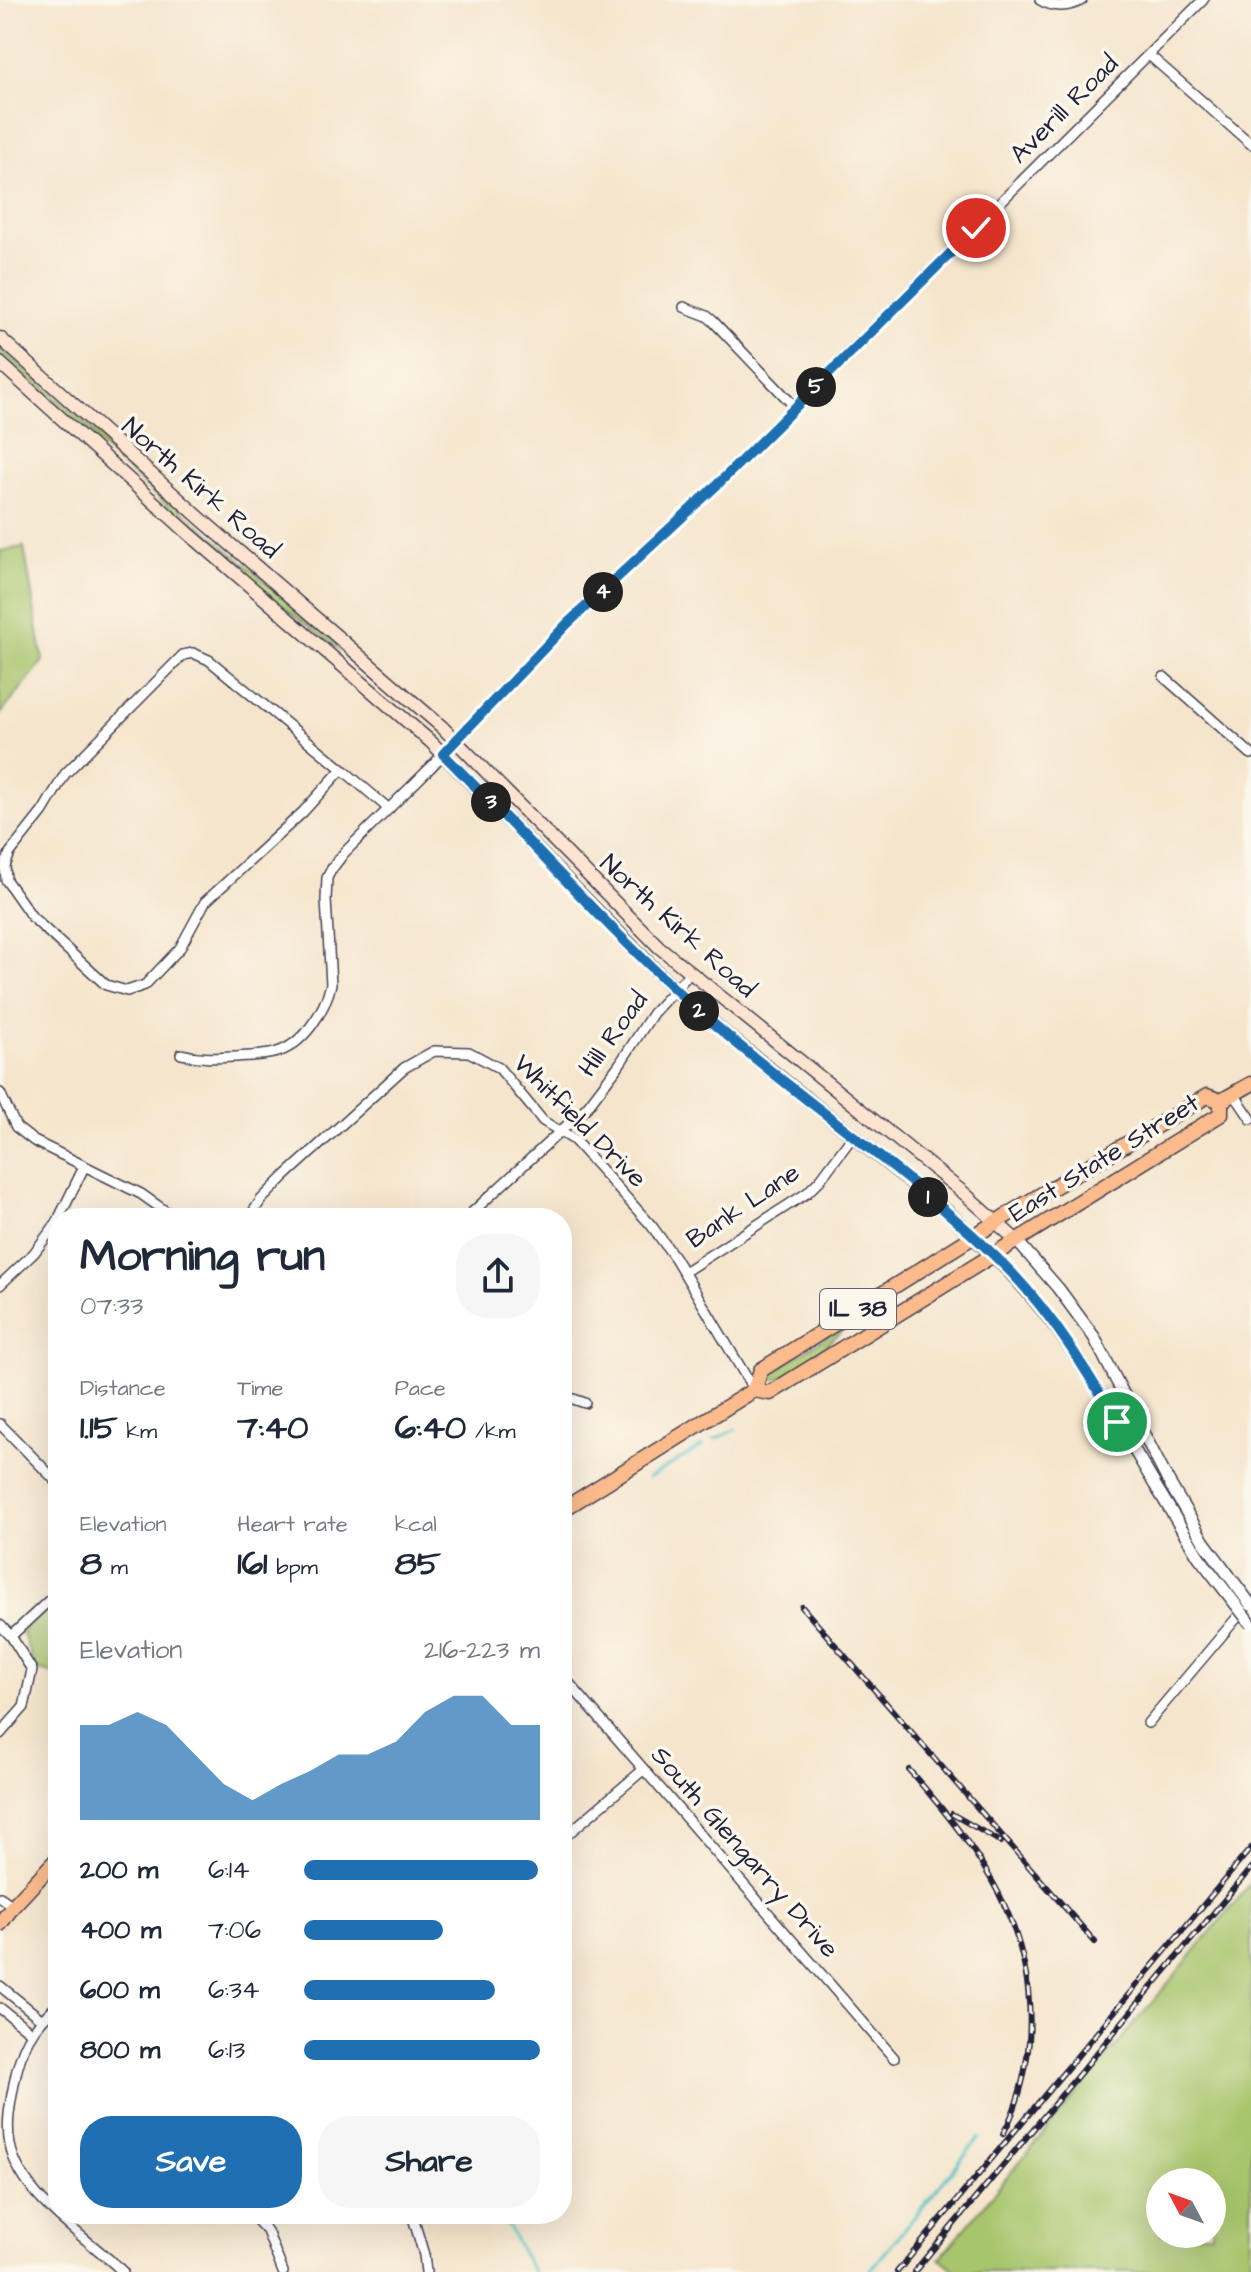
<!DOCTYPE html>
<html lang="en">
<head>
<meta charset="utf-8">
<style>
	:root { --surface:#fff; --page:#f6f6f7; --text:#1f2937; --muted:#747a83; --accent:#1f6fb2 }
	body { margin:0; font-family:"Architects Daughter",sans-serif; background:var(--page); color:var(--text); height:100vh; display:flex; flex-direction:column; font-size:30px; white-space:nowrap }
	* { box-sizing:border-box; margin:0 }
	p { font-size:26px; color:var(--muted) }
	.icon { flex:none; width:44px; height:44px; fill:none; stroke:currentColor; stroke-width:2; stroke-linecap:round; stroke-linejoin:round }
	.map { position:relative; flex:1; overflow:hidden }
	.details { position:absolute; left:48px; top:1208px; width:524px; height:1016px; display:flex; flex-direction:column; background:var(--surface); border-radius:32px; box-shadow:0 8px 32px #0002 }
	.details>* { flex:none }
	.needle { width:52px; rotate:311deg }
	.tools { position:absolute; left:1146px; top:2168px; display:grid; gap:16px }
	.tools a { display:grid; place-items:center; width:80px; height:80px; border-radius:50%; background:var(--surface); box-shadow:0 8px 32px #0002; font-size:40px }
	.pin { position:absolute; display:grid; place-items:center; width:68px; height:68px; color:#fff; margin:-34px; border:4px solid #fff; border-radius:50%; box-shadow:0 2px 8px #0007 }
	.km { position:absolute; width:40px; height:40px; margin:-20px; border-radius:50%; background:#222; color:#fff; font-size:22px; line-height:40px; text-align:center }
	.round { display:grid; place-items:center; flex:none; width:84px; height:84px; border-radius:32px; background:var(--page) }
	.head { display:flex; align-items:center; justify-content:space-between; height:136px; padding:0 32px }
	h1 { font-size:44px; font-weight:800; line-height:60px }
	.figures { display:grid; grid-template-columns:repeat(3,1fr); gap:12px; height:136px; padding:8px 32px }
	.figures div { display:grid; align-content:center }
	.figures b { font-size:34px; font-weight:800 }
	.figures small { font-size:22px; font-weight:400 }
	.figures p { font-size:22px }
	.chart { height:224px; padding:16px 32px }
	.chart p { display:flex; justify-content:space-between }
	.chart svg { width:100%; height:144px; margin-top:8px; fill:var(--accent); opacity:.7 }
	.cta { display:flex; gap:16px; margin-top:auto; padding:16px 32px }
	.cta a { flex:1; height:92px; border-radius:32px; background:var(--accent); color:#fff; font-size:32px; font-weight:800; line-height:92px; text-align:center }
	.cta a+a { background:var(--page); color:var(--text) }
	ul { padding:0 32px; list-style:none; font-size:26px }
	li { display:grid; grid-template-columns:128px 96px 1fr; align-items:center; height:60px }
	li i { height:20px; border-radius:10px; background:var(--accent) }
	.map>svg:first-child { display:block }
</style>
</head>
<body>
<div class="map">
<svg width="1251" height="2272" viewBox="0 0 1251 2272">
	<rect width="100%" height="100%" fill="#fbf7ec"/>
	<filter id="ink" filterUnits="userSpaceOnUse"><feTurbulence type="fractalNoise" baseFrequency=".0125" numOctaves="2"/><feDisplacementMap in="SourceGraphic" scale="16" xChannelSelector="R" yChannelSelector="G"/><feConvolveMatrix kernelMatrix="1 2 1 2 8 2 1 2 1" color-interpolation-filters="sRGB"/></filter>
	<filter id="wash" filterUnits="userSpaceOnUse"><feTurbulence type="fractalNoise" baseFrequency=".006" numOctaves="4" result="noise"/><feDisplacementMap in="SourceGraphic" scale="32" xChannelSelector="R" yChannelSelector="G"/><feGaussianBlur stdDeviation="1.8" result="paint"/><feColorMatrix in="noise" values="0 0 0 0 0 0 0 0 0 0 0 0 0 0 0 0 0 1.4 0 .05"/><feComposite in="paint" operator="in"/></filter>
	<g filter="url(#wash)">
		<rect width="100%" height="100%" fill="#f5e5cc"/>
		<g fill="#a7c56c" stroke="#647454" stroke-width="2" fill-rule="evenodd">
			<path d="M0 348 25 369 195 522 190 526 0 355Z"/>
			<path d="M198 524 365 666 363 667 278 603 193 529Z"/>
			<path d="M24 547 43 661 0 715V551Z"/>
			<path d="M861 1315 799 1368 782 1378 768 1380 765 1376Z"/>
			<path d="M58 1598V1675L36 1669 22 1632Z"/>
			<path d="M1251 1883V2272H957L940 2258ZM1212 2182V2234H1160V2182Z"/>
		</g>
		<g fill="none" stroke-linecap="round" stroke-linejoin="round">
			<g stroke="#52c0c7" stroke-width="3">
				<path d="M714 1440 736 1429"/>
				<path d="M648 1478 703 1446"/>
				<path d="M501 2214 533 2272"/>
				<path d="M869 2272 979 2138"/>
			</g>
		</g>
	</g>
	<g filter="url(#ink)">
		<g fill="none" stroke-linecap="round" stroke-linejoin="round">
			<defs>
				<g id="minor">
					<path d="M1040 0C1053 8 1069 8 1082 0"/>
					<path d="M1149 55 1251 144"/>
					<path d="M684 307 707 316 713 321 795 407"/>
					<path d="M1164 677 1251 754"/>
					<path d="M342 769 209 660 193 653 183 655 65 774 43 811 10 853 5 866 6 880 32 917 106 985 127 991 145 985 180 948 205 902 303 812 342 769 389 809"/>
					<path d="M181 1054C201 1059 217 1058 237 1057 249 1056 262 1056 274 1053 303 1046 325 1011 331 984L326 900 327 878 331 870 344 853 430 768 567 624 720 482 1203 0"/>
					<path d="M0 1093 16 1127 34 1141 141 1194 175 1218"/>
					<path d="M1234 1094 1251 1119"/>
					<path d="M59 1218 84 1167"/>
					<path d="M249 1218 261 1200 285 1176 404 1068 434 1051 469 1052 499 1068 543 1121 574 1140 651 1225 675 1258 754 1390"/>
					<path d="M466 1218 587 1107 619 1065 653 1013 690 973"/>
					<path d="M684 1272 807 1193 820 1180 853 1136"/>
					<path d="M0 1285 34 1253 58 1221"/>
					<path d="M562 1395 585 1403"/>
					<path d="M0 1424 58 1483"/>
					<path d="M0 1625 11 1636 32 1670 24 1707 0 1734"/>
					<path d="M11 1636 58 1592"/>
					<path d="M562 1675 894 2058"/>
					<path d="M1148 1723 1251 1601"/>
					<path d="M562 1839 643 1770"/>
					<path d="M0 1897 13 1906"/>
					<path d="M0 1986 41 2019"/>
					<path d="M58 2005C31 2027 20 2050 14 2084 10 2104 6 2125 10 2145 21 2198 86 2236 123 2272"/>
					<path d="M0 2008 31 2032"/>
					<path d="M251 2214 267 2231 283 2272"/>
					<path d="M412 2214 424 2255 426 2272"/>
				</g>
				<g id="tertiary">
					<path d="M1016 1240 1058 1288 1094 1337 1167 1479"/>
					<path d="M992 1255C1061 1320 1107 1404 1155 1485"/>
				</g>
				<g id="secondary">
					<path d="M0 338 201 519 442 727 659 947 965 1194 1016 1240"/>
					<path d="M0 363 187 532 431 742 674 989 721 1030 949 1213 992 1255"/>
				</g>
				<g id="primary">
					<path d="M1221 1101 1251 1084"/>
					<path d="M754 1390 770 1393 1221 1114V1101"/>
					<path d="M562 1510 754 1390 761 1370 1017 1209 1207 1096 1221 1101"/>
					<path d="M0 1924 13 1906 58 1858"/>
				</g>
			</defs>
			<use href="#minor" stroke="#423f51" stroke-width="12"/>
			<use href="#tertiary" stroke="#423f51" stroke-width="14"/>
			<use href="#secondary" stroke="#423f51" stroke-width="15"/>
			<use href="#primary" stroke="#423f51" stroke-width="17"/>
			<use href="#minor" stroke="#fff" stroke-width="9"/>
			<use href="#tertiary" stroke="#fff" stroke-width="11"/>
			<use href="#secondary" stroke="#fde4d1" stroke-width="12"/>
			<use href="#primary" stroke="#fbbb8c" stroke-width="14"/>
			<defs>
				<g id="rail">
					<path d="M802 1607 1095 1942"/>
					<path d="M909 1770C980 1851 1037 1927 1029 2041 1026 2073 1018 2106 1003 2134"/>
					<path d="M952 1814 1001 1842"/>
					<path d="M897 2272 1251 1848"/>
					<path d="M914 2272 1251 1868"/>
				</g>
			</defs>
			<use href="#rail" stroke="#22223b" stroke-width="6"/>
			<use href="#rail" stroke="#fbf7ec" stroke-width="3" stroke-dasharray="9" stroke-linecap="butt"/>
			<defs>
				<g id="tertiary-bridge">
					<path d="M1167 1479 1204 1542 1251 1605"/>
					<path d="M1155 1485 1199 1557 1251 1624"/>
				</g>
			</defs>
			<use href="#tertiary-bridge" stroke="#423f51" stroke-width="14" stroke-linecap="butt"/>
			<use href="#tertiary-bridge" stroke="#fff" stroke-width="11"/>
		</g>
	</g>
	<g fill="none" stroke-linecap="round" stroke-linejoin="round" filter="url(#ink)">
		<defs>
			<path id="route" d="M976 228 720 482 567 624 443 754C532 842 615 938 709 1020 808 1106 920 1179 1012 1273 1054 1317 1086 1370 1117 1422"/>
		</defs>
		<use href="#route" stroke="#fff" stroke-width="16"/>
		<use href="#route" stroke="#1f6fb2" stroke-width="10"/>
	</g>
	<g text-anchor="middle" dominant-baseline="central" stroke-width="7" stroke-linejoin="round" paint-order="stroke">
		<rect fill="#fbf7ec" stroke="#636270" stroke-width="2" x="820" y="1289" width="76" height="40" rx="6"/>
		<g font-size="24" font-weight="bold" fill="#22223b">
			<text x="858" y="1309">IL 38</text>
		</g>
		<g font-size="26" fill="#22223b" stroke="#fbf7ec">
			<text transform="translate(1064 109) rotate(-45)">Averill Road</text>
			<text transform="translate(201 488) rotate(41)">North Kirk Road</text>
			<text transform="translate(678 926) rotate(42)">North Kirk Road</text>
			<text transform="translate(613 1034) rotate(-54)">Hill Road</text>
			<text transform="translate(580 1121) rotate(45)">Whitfield Drive</text>
			<text transform="translate(1104 1158) rotate(-32)">East State Street</text>
			<text transform="translate(743 1206) rotate(-34)">Bank Lane</text>
			<text transform="translate(745 1852) rotate(49)">South Glengarry Drive</text>
		</g>
	</g>
</svg>
<div class="tools">
<a><svg class="needle" viewBox="-14 -14 28 28"><path d="M0-13l5 13h-10z" fill="#e53935"/><path d="M0 13l5-13h-10z" fill="#747a83"/></svg></a>
</div>
<div class="pin" style="left:1117px;top:1422px;background:#1e9e55"><svg class="icon" aria-label="arrive" viewBox="0 0 24 24"><path d="M6 21V4h12l-3 4 3 4H6"/></svg></div>
<div class="pin" style="left:976px;top:228px;background:#d93025"><svg class="icon" aria-label="check" viewBox="0 0 24 24"><path d="M5 12l5 5 9-10"/></svg></div>
<b class="km" style="left:928px;top:1197px">1</b>
<b class="km" style="left:699px;top:1011px">2</b>
<b class="km" style="left:491px;top:802px">3</b>
<b class="km" style="left:603px;top:592px">4</b>
<b class="km" style="left:816px;top:387px">5</b>
<section class="details">
<div class="head"><div><h1>Morning run</h1><p>07:33</p></div><a class="round"><svg class="icon" aria-label="share" viewBox="0 0 24 24"><path d="M12 15V3M7 8l5-5 5 5M5 13v7h14v-7"/></svg></a></div>
<div class="figures">
<div><p>Distance</p><b>1.15<small> km</small></b></div>
<div><p>Time</p><b>7:40</b></div>
<div><p>Pace</p><b>6:40<small> /km</small></b></div>
</div>
<div class="figures">
<div><p>Elevation</p><b>8<small> m</small></b></div>
<div><p>Heart rate</p><b>161<small> bpm</small></b></div>
<div><p>kcal</p><b>85</b></div>
</div>
<div class="chart"><p><span>Elevation</span>216–223 m</p>
<svg viewBox="0 0 160 44" preserveAspectRatio="none"><path d="M0 44V15L10 15L20 11L30 15L40 24L50 33L60 38L70 33L80 29L90 24L100 24L110 20L120 11L130 6L140 6L150 15L160 15V44z"/></svg>
</div>
<ul>
<li><b>200 m</b>6:14<i style="width:99%"></i></li>
<li><b>400 m</b>7:06<i style="width:59%"></i></li>
<li><b>600 m</b>6:34<i style="width:81%"></i></li>
<li><b>800 m</b>6:13<i style="width:100%"></i></li>
</ul>
<div class="cta"><a>Save</a><a>Share</a></div>
</section>
</div>
</body>
</html>
